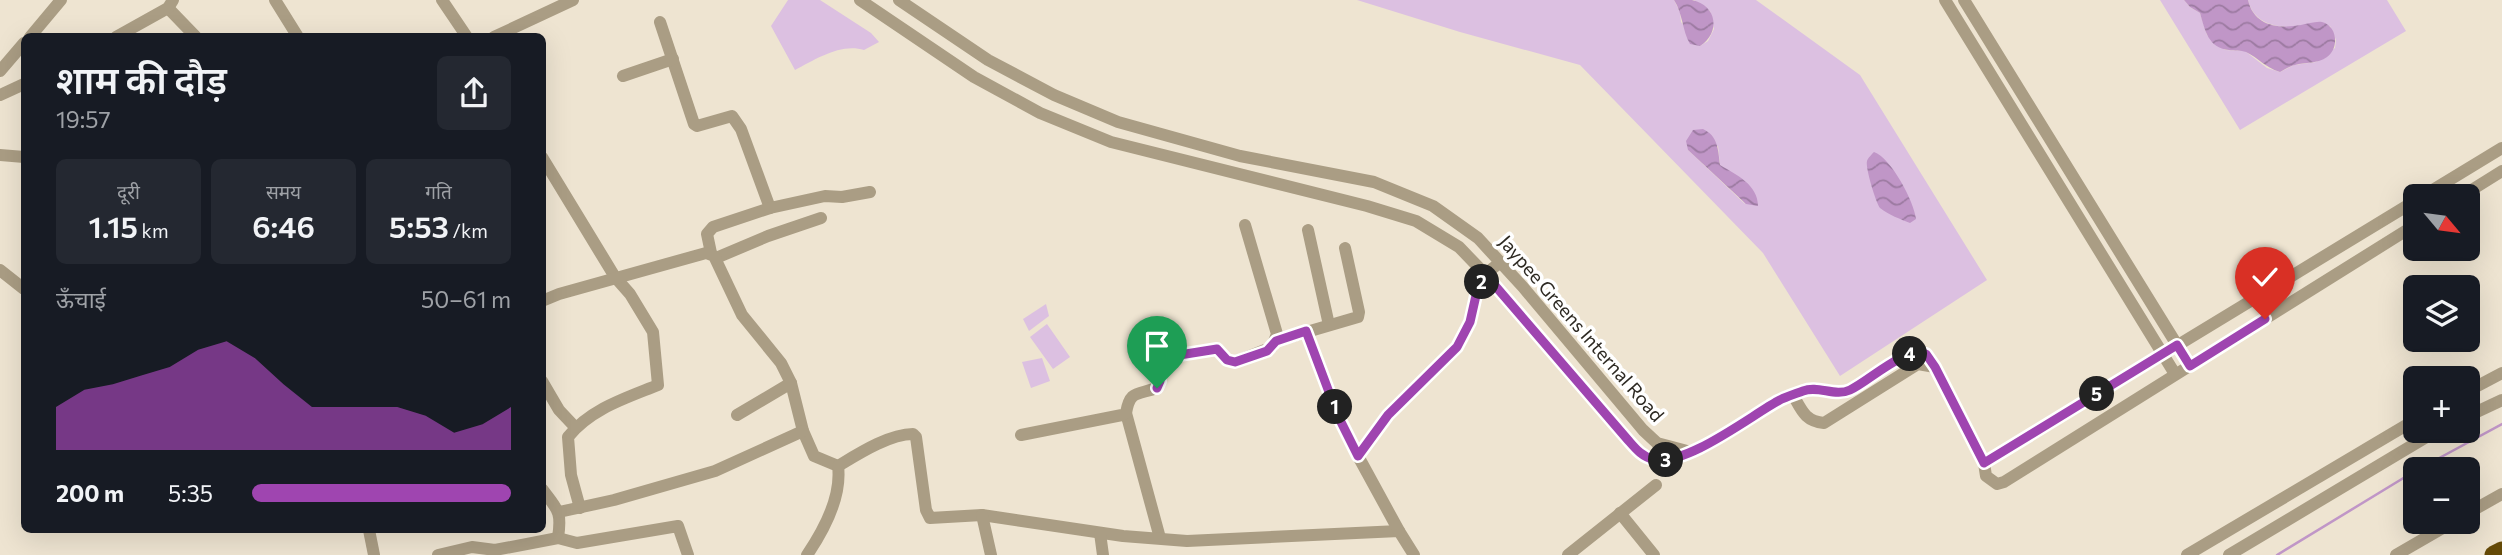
<!DOCTYPE html>
<html lang="hi">
<head>
<meta charset="utf-8">
<style>
	:root { --surface:#171b24; --page:#242831; --text:#f1f3f6; --muted:#9ea1a6; --accent:#9f45b0 }
	body { margin:0; font-family:Commissioner,"Noto Sans Devanagari",sans-serif; background:var(--page); color:var(--text); height:100vh; display:flex; flex-direction:column; font-size:26px; white-space:nowrap }
	* { box-sizing:border-box; margin:0 }
	p { font-size:23px; color:var(--muted) }
	.icon { flex:none; width:38px; height:38px; fill:none; stroke:currentColor; stroke-width:2; stroke-linecap:round; stroke-linejoin:round }
	.map { position:relative; flex:1; overflow:hidden }
	.panel { position:absolute; left:21px; top:33px; width:525px; height:500px; display:flex; flex-direction:column; background:var(--surface); border-radius:10px; box-shadow:0 7px 28px #0002 }
	.panel>* { flex:none }
	.needle { width:46px; rotate:119deg }
	.tools { position:absolute; left:2403px; top:184px; display:grid; gap:14px }
	.tools a { display:grid; place-items:center; width:77px; height:77px; border-radius:10px; background:var(--surface); box-shadow:0 7px 28px #0002; font-size:35px }
	.pin { position:absolute; display:grid; place-items:center; width:60px; height:60px; color:#fff; margin:-72px -30px; border-radius:50% 50% 50% 0; rotate:-45deg; box-shadow:0 0 7px #0007 }
	.pin .icon { rotate:45deg }
	.km { position:absolute; width:35px; height:35px; margin:-18px; border-radius:50%; background:#222; color:#fff; font-size:19px; line-height:35px; text-align:center }
	.round { display:grid; place-items:center; flex:none; width:74px; height:74px; border-radius:10px; background:var(--page) }
	.overview { display:flex; align-items:center; justify-content:space-between; height:119px; padding:0 35px }
	h1 { font-size:38px; font-weight:600; line-height:52px }
	.figures { display:grid; grid-template-columns:repeat(3,1fr); gap:10px; height:119px; padding:7px 35px }
	.figures div { display:grid; align-content:center; border-radius:10px; background:var(--page); text-align:center }
	.figures b { font-size:30px; font-weight:600 }
	.figures small { font-size:19px; font-weight:400 }
	.figures p { font-size:19px }
	.chart { height:196px; padding:14px 35px }
	.chart p { display:flex; justify-content:space-between }
	.chart svg { width:100%; height:126px; margin-top:7px; fill:var(--accent); opacity:.7 }
	ul { padding:0 35px; list-style:none; font-size:23px }
	li { display:grid; grid-template-columns:112px 84px 1fr; align-items:center; height:52px }
	li i { height:18px; border-radius:9px; background:var(--accent) }
	.map>svg:first-child { display:block }
</style>
</head>
<body>
<div class="map">
<svg width="2502" height="555" viewBox="0 0 2502 555">
	<defs>
		<pattern id="water-waves" width="16" height="10" patternUnits="userSpaceOnUse" patternTransform="scale(1.75)"><rect width="16" height="10" fill="#c096c7"/><path d="M0 5q4-4 8 0t8 0" fill="none" stroke="#9c7aa1"/></pattern>
	</defs>
	<rect width="100%" height="100%" fill="#eee4d1"/>
	<g fill="#dcc0e1" fill-rule="evenodd">
		<path d="M788 0H820L871 33 879 42 864 50C841 43 816 59 795 70L771 26Z"/>
		<path d="M1357 0H1674L1680 12 1681 22 1700 46 1708 41 1714 29 1710 11 1694 0H1756L1860 75 1987 280 1840 376 1763 253 1580 65 1460 32ZM1718 146 1720 165 1745 204 1688 150Z"/>
		<path d="M2160 0H2184L2190 7 2200 13 2207 35 2225 50 2245 51 2267 68 2280 72 2294 65 2316 62 2335 48 2336 40 2330 26C2301 26 2257 36 2248 0H2387L2406 31 2240 130Z"/>
		<path d="M1046 304 1049 316 1029 331 1023 319Z"/>
		<path d="M1047 324 1070 357 1053 369 1030 337Z"/>
		<path d="M1042 358 1050 381 1031 388 1022 362Z"/>
	</g>
	<g fill="url(#water-waves)">
		<path d="M1674 0C1680 0 1686 0 1692 0 1717 5 1721 33 1700 46L1690 44C1682 30 1683 14 1674 0Z"/>
		<path d="M2184 0H2248C2254 26 2278 29 2301 25 2307 24 2316 21 2322 22 2338 26 2339 49 2327 57 2318 64 2305 62 2295 65 2290 66 2285 69 2280 72 2264 67 2259 58 2246 52 2241 50 2234 51 2229 50 2208 48 2205 30 2200 13L2190 7Z"/>
		<path d="M1703 129C1718 136 1718 149 1720 165 1737 175 1758 185 1758 206L1746 204 1688 150 1686 141 1693 130Z"/>
		<path d="M1874 152C1891 158 1914 201 1916 219L1910 223C1900 219 1889 215 1880 208 1876 203 1865 167 1867 161 1868 158 1872 154 1874 152Z"/>
	</g>
	<g fill="none" stroke-linecap="round" stroke-linejoin="round">
		<g stroke="#c096c7" stroke-width="2.5">
			<path d="M2419 469 2502 424"/>
			<path d="M2277 555 2415 471"/>
		</g>
		<g stroke="#aa9d84" stroke-width="12">
			<path d="M275 0 298 37"/>
			<path d="M442 0 467 37"/>
			<path d="M860 0 974 77 1040 113 1111 142 1367 206 1416 221 1459 247 1485 274 1628 440C1635 448 1642 457 1653 459 1685 467 1750 417 1778 401 1785 397 1795 394 1803 391 1818 385 1835 397 1850 390 1871 380 1902 348 1926 354L1935 367 1984 463 1986 476 1997 484 2004 482 2415 225"/>
			<path d="M899 0 988 60 1054 95 1118 122 1240 156 1374 182 1433 206 1478 238 1523 287 1643 430 1657 443 1691 452"/>
			<path d="M1945 0 2175 374"/>
			<path d="M1964 0 2190 366"/>
			<path d="M168 8 196 37"/>
			<path d="M660 22 694 124 697 126 732 116 741 129 770 208"/>
			<path d="M30 37 61 0"/>
			<path d="M116 37 168 8 173 0"/>
			<path d="M494 37 573 0"/>
			<path d="M0 71 24 43"/>
			<path d="M623 76 673 59"/>
			<path d="M0 95 24 84"/>
			<path d="M0 155 24 157"/>
			<path d="M542 157 615 277 630 294 653 332 658 385C626 398 590 409 568 437L571 475 580 508"/>
			<path d="M2423 196 2502 148"/>
			<path d="M2462 196 2502 171"/>
			<path d="M1308 230 1329 325"/>
			<path d="M711 253 707 234 713 227 770 208 825 196 842 197 870 192"/>
			<path d="M716 258 768 236 821 218"/>
			<path d="M0 270 24 289"/>
			<path d="M542 301 559 294 706 253 714 256 742 315 781 363 791 383 803 431 814 456 838 466C842 497 824 530 807 555"/>
			<path d="M1306 331 1338 416 1358 456"/>
			<path d="M1276 341 1358 317 1359 312 1345 248"/>
			<path d="M542 381 559 410 575 427"/>
			<path d="M2468 391 2502 373"/>
			<path d="M1793 395C1802 411 1805 421 1824 423L1918 364 1935 367"/>
			<path d="M1126 413 1160 538"/>
			<path d="M737 415 791 383"/>
			<path d="M2468 416 2502 400"/>
			<path d="M1021 435 1122 415 1126 413C1130 390 1137 395 1157 388L1160 381 1158 362 1167 357 1217 349 1227 360 1235 362 1272 347 1277 334 1245 225"/>
			<path d="M1984 463 2415 201"/>
			<path d="M838 466C858 454 889 434 913 434L916 437 926 510 930 518 982 515 1123 536 1187 541 1399 531 1414 555"/>
			<path d="M542 489C558 510 562 511 558 538"/>
			<path d="M559 512 614 500 715 471 803 431"/>
			<path d="M1620 513 1654 555"/>
			<path d="M2468 513 2502 494"/>
			<path d="M982 515 991 555"/>
			<path d="M369 530 374 555"/>
			<path d="M1399 531 1358 456 1388 415 1457 347 1470 322 1477 291 1485 274 1501 262"/>
			<path d="M1100 533 1103 555"/>
			<path d="M438 555 472 547 495 550 558 538 577 543 678 526 688 555"/>
			<path d="M1568 555 1656 485"/>
			<path d="M2187 555 2415 420"/>
			<path d="M2229 555 2438 430"/>
			<path d="M2396 555 2453 522"/>
		</g>
		<path stroke="#654a07" stroke-width="19" d="M2494 555 2502 551"/>
	</g>
	<g fill="none" stroke-linecap="round" stroke-linejoin="round">
		<defs>
			<path id="route" d="M1157 388 1160 381 1158 362 1167 357 1217 349 1227 360 1235 362 1267 351 1276 341 1306 331 1338 416 1358 456 1388 415 1457 347 1470 322 1477 291 1485 274 1628 440C1635 448 1642 457 1653 459 1685 467 1749 417 1778 401 1785 397 1795 394 1803 391 1818 385 1835 397 1850 390 1871 380 1902 348 1926 354L1935 367 1984 463 2177 345 2190 366 2265 319"/>
		</defs>
		<use href="#route" stroke="#fff" stroke-width="14"/>
		<use href="#route" stroke="#9f45b0" stroke-width="9"/>
	</g>
	<g text-anchor="middle" dominant-baseline="central" stroke-width="7" stroke-linejoin="round" paint-order="stroke">
		<g font-size="19" fill="#2d2922" stroke="#fff">
			<text transform="translate(1582 328) rotate(49)">Jaypee Greens Internal Road</text>
		</g>
	</g>
</svg>
<div class="tools">
<a><svg class="needle" viewBox="-14 -14 28 28"><path d="M0-13l5 13h-10z" fill="#e53935"/><path d="M0 13l5-13h-10z" fill="#9ea1a6"/></svg></a>
<a><svg class="icon" aria-label="layers" viewBox="0 0 24 24"><path d="M12 4l9 5-9 5-9-5zM3 14l9 5 9-5"/></svg></a>
<a>+</a>
<a>−</a>
</div>
<div class="pin" style="left:1157px;top:388px;background:#1e9e55"><svg class="icon" aria-label="arrive" viewBox="0 0 24 24"><path d="M6 21V4h12l-3 4 3 4H6"/></svg></div>
<div class="pin" style="left:2265px;top:319px;background:#d93025"><svg class="icon" aria-label="check" viewBox="0 0 24 24"><path d="M5 12l5 5 9-10"/></svg></div>
<b class="km" style="left:1335px;top:407px">1</b>
<b class="km" style="left:1482px;top:282px">2</b>
<b class="km" style="left:1666px;top:460px">3</b>
<b class="km" style="left:1910px;top:354px">4</b>
<b class="km" style="left:2097px;top:394px">5</b>
<section class="panel">
<div class="overview"><div><h1>शाम की दौड़</h1><p>19:57</p></div><a class="round"><svg class="icon" aria-label="share" viewBox="0 0 24 24"><path d="M12 15V3M7 8l5-5 5 5M5 13v7h14v-7"/></svg></a></div>
<div class="figures">
<div><p>दूरी</p><b>1.15<small> km</small></b></div>
<div><p>समय</p><b>6:46</b></div>
<div><p>गति</p><b>5:53<small> /km</small></b></div>
</div>
<div class="chart"><p><span>ऊँचाई</span>50–61 m</p>
<svg viewBox="0 0 160 44" preserveAspectRatio="none"><path d="M0 44V29L10 23L20 21L30 18L40 15L50 9L60 6L70 12L80 21L90 29L100 29L110 29L120 29L130 32L140 38L150 35L160 29V44z"/></svg>
</div>
<ul>
<li><b>200 m</b>5:35<i style="width:100%"></i></li>
</ul>
</section>
</div>
</body>
</html>
